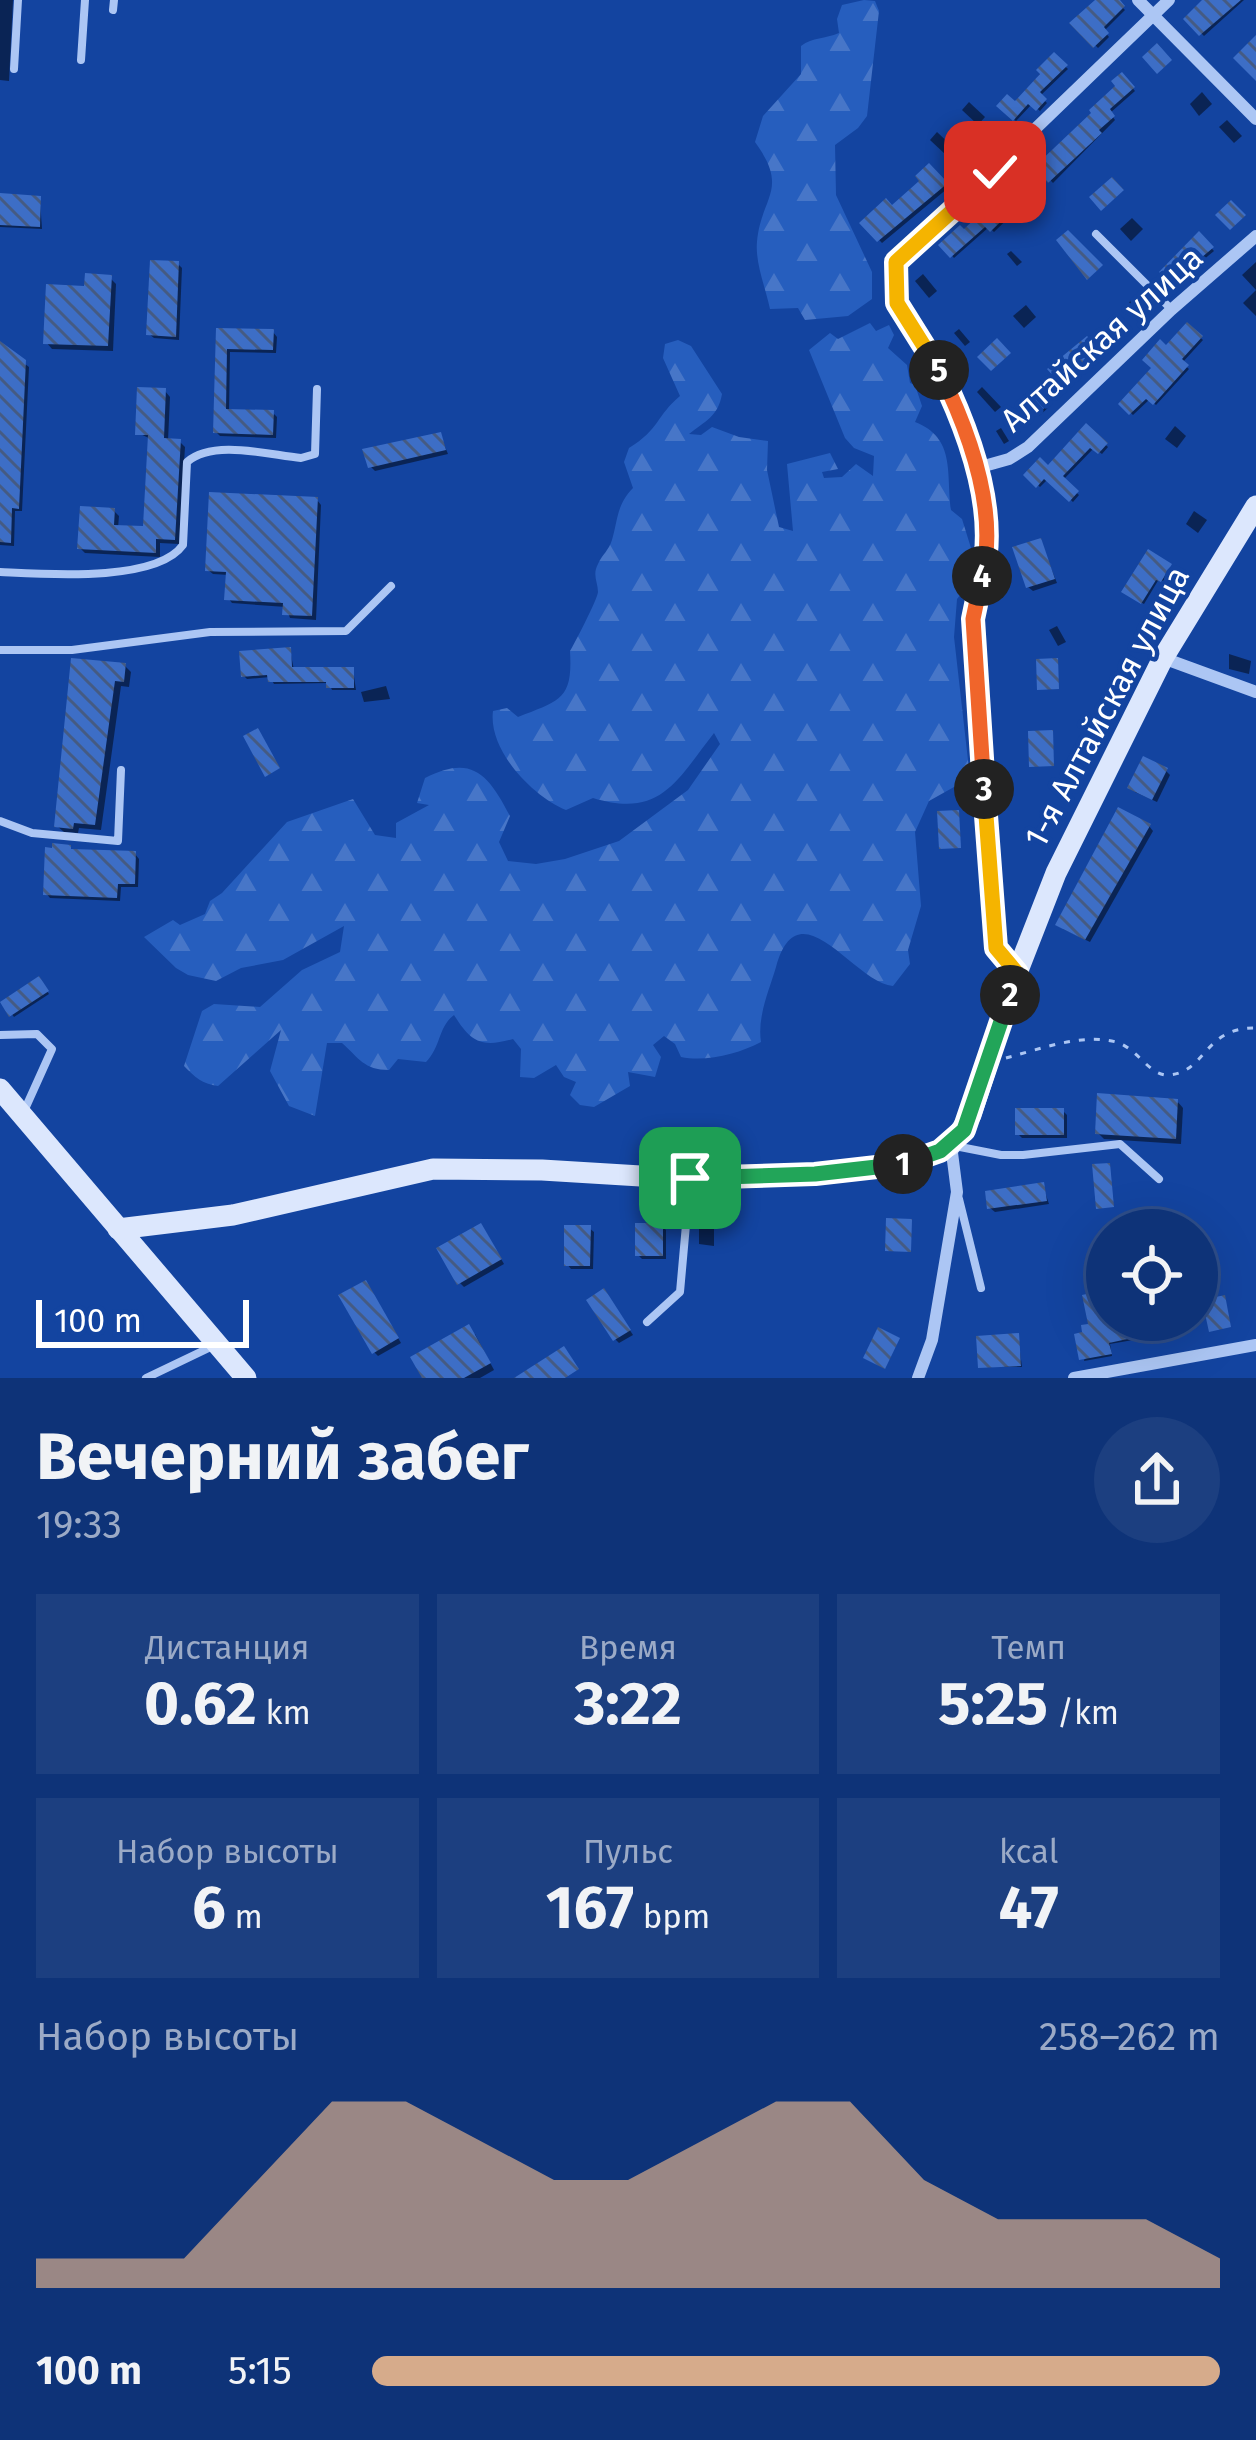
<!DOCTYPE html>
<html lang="ru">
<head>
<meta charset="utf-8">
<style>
	:root { --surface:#0e3378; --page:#1c3f80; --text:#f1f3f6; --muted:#9baac6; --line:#2e4e8a; --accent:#d6ab8b }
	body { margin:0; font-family:"Fira Sans",sans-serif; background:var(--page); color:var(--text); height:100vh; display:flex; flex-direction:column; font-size:45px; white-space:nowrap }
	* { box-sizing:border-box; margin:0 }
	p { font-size:39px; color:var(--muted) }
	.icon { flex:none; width:66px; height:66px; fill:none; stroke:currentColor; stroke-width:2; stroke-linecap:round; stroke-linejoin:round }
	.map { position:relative; height:1378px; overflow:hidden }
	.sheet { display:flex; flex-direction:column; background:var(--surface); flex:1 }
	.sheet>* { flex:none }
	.buttons { position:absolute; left:1086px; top:1209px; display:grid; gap:24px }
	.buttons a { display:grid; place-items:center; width:132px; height:132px; border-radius:50%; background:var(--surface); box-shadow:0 12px 48px #0002,0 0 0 3px var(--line); font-size:60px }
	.scale { position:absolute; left:36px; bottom:30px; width:213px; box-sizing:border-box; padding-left:12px; border:6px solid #fff; border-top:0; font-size:33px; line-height:42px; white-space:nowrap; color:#fff; -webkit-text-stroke:9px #1344a0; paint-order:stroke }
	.pin { position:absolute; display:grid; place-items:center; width:102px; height:102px; color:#fff; margin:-51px; border-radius:24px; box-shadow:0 6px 18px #0006 }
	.km { position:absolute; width:60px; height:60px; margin:-30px; border-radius:50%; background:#222; color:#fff; font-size:33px; line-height:60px; text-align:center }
	.round { display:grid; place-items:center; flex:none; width:126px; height:126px; border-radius:63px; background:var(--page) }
	.overview { display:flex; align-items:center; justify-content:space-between; height:204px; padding:0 36px }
	h1 { font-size:66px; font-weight:700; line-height:90px }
	.metrics { display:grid; grid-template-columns:repeat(3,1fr); gap:18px; height:204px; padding:12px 36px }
	.metrics div { display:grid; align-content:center; border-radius:0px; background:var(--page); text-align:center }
	.metrics b { font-size:60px; font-weight:700 }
	.metrics small { font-size:33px; font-weight:400 }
	.metrics p { font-size:33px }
	.chart { height:336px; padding:24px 36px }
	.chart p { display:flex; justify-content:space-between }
	.chart svg { width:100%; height:216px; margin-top:12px; fill:var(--accent); opacity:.7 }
	ul { padding:0 36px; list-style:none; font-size:39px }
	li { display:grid; grid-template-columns:192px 144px 1fr; align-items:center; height:90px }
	li i { height:30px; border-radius:15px; background:var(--accent) }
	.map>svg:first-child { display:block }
</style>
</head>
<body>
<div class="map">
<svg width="1256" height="1378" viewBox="0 0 1256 1378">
	<defs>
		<pattern id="forest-firs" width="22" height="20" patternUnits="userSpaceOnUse" patternTransform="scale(3)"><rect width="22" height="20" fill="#265ebe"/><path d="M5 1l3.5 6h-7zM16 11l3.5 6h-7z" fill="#4776c8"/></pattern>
		<pattern id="building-back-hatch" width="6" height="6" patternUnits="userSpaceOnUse" patternTransform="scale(3)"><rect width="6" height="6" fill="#3d6ec6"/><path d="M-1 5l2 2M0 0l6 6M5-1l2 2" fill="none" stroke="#455b83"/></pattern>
	</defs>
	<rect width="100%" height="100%" fill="#1344a0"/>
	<g fill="url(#forest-firs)">
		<path d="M864 0 875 1 879 11 867 116 858 128 835 145 836 195 872 272V299L848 316 805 320 798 308 770 309C766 289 755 263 757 242 761 196 790 190 755 142L763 116 801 74V46C813 37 825 39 839 33L837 19 842 5Z"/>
		<path d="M870 323 876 331 889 325 894 335 888 348 907 365 910 383 915 385 922 406 915 422C956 438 946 473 951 510L962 519 975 561 966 588 957 599 954 637 970 778 929 801 915 832 921 906 908 950 910 964 893 986C855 984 799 884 776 967 769 991 757 1017 761 1042 738 1054 707 1062 681 1057L675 1044 664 1036 653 1045 661 1057 655 1077 628 1072 630 1086 594 1107 580 1105 570 1095 576 1082 564 1077 556 1065 534 1078 520 1077 521 1049 513 1039C481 1048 471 1042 454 1015 438 1027 441 1047 426 1062L398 1059 389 1070C364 1070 359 1058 342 1043H327L315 1116 289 1106 270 1071 281 1030 218 1086C202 1084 195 1077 184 1066L202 1011 214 1004 260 1007 302 970 340 952 344 926 283 960 241 968 216 981 188 975 176 968 144 937 173 920 180 925 205 914 210 901 222 893 287 822 353 799 375 835 396 838V823L429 805 417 803 425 778C472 754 488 774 510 816L499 842 508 861 536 864 565 859 619 841 688 790 720 744 714 733C677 780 661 819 593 798L566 810C532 796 488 750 493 711L507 708 518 717C560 700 573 700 570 651 574 645 598 598 598 592 598 582 592 575 598 564 602 555 609 550 612 540 618 519 617 504 633 488L624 462 629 448C660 429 656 416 680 396L663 358 665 344 678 340 691 346 722 394C718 417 705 421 689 434L701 435 712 427 739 437 768 441 767 470 779 527 793 531 787 464 830 453 838 469 822 472 824 478 842 477 856 464 873 476 874 456 854 448 845 438 809 350 830 333 838 339Z"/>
	</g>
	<g fill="#0007">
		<path d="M0 0H13L9 81 0 80Z"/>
		<path d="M1098 0H1115L1125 10 1104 31 1109 37 1098 48 1073 23Z"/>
		<path d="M1207 0H1244L1204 36 1187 19Z"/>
		<path d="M1054 56 1068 69 1040 96 1047 103 1040 111 1032 104 1016 121 1000 106H1015Z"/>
		<path d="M1122 76 1135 91 1110 113 1115 120 1053 183 1038 167 1119 87Z"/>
		<path d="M1202 92 1212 104 1199 116 1190 104Z"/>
		<path d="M969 102 985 117 978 125 962 110Z"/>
		<path d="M1227 120 1242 136 1234 143 1219 127Z"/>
		<path d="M965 125 976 135 972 139 961 129Z"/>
		<path d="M937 132 953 147 946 155 930 140Z"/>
		<path d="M929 167 948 188 882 243 863 223 893 210 923 181Z"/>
		<path d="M1015 186 1028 199 994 232 989 227 954 258 943 245 964 233Z"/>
		<path d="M0 196 40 199 42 229 0 227Z"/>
		<path d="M1132 218 1143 229 1131 241 1120 229Z"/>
		<path d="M1199 235 1214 251 1174 284 1163 272Z"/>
		<path d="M1011 251 1022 262 1017 266 1007 254Z"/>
		<path d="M1256 262V316L1243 303 1256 290 1242 275Z"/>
		<path d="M178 264 182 268 179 340 154 338 149 334Z"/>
		<path d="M923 274 937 291 929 298 915 281Z"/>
		<path d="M110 278 116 284 113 351 52 349 46 342 87 289Z"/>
		<path d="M1132 299 1145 312 1140 318 1127 305Z"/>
		<path d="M1026 305 1036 317 1024 328 1013 316Z"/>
		<path d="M1187 326 1203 340 1182 363 1189 369 1156 405 1150 399 1133 415 1122 404Z"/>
		<path d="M959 329 970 342 965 346 954 333Z"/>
		<path d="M219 331 273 332 277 337 276 353 230 352 229 412 273 413 277 417 276 438 220 436 216 432Z"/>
		<path d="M1110 331 1118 341 1047 403 1050 406 1039 416 1029 405Z"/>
		<path d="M0 345 29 367 22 511H15L14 546 0 545Z"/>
		<path d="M982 387 1001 407 995 412 977 392Z"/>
		<path d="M165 391 170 397 168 441 180 442 185 447 179 544 160 543V557L85 553 80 548 114 511 119 516 118 528 146 530 151 439 138 433Z"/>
		<path d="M1175 426 1186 436 1177 448 1165 439Z"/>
		<path d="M1086 427 1108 447 1102 454 1094 448 1063 480 1079 495 1073 502 1048 479 1040 487 1027 475 1048 469Z"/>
		<path d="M1001 428 1009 441 1004 444 996 431Z"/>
		<path d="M440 435 448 454 375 471 370 466Z"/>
		<path d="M317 500 321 505 316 620 290 618 286 607 232 603 228 598 229 575 213 574 208 570Z"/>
		<path d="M1194 511 1207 520 1198 533 1186 524Z"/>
		<path d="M1040 541 1057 583 1033 591 1028 587Z"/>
		<path d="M1149 553 1172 569 1164 582 1159 579 1144 604 1127 594Z"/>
		<path d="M1057 626 1066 642 1058 646 1049 630Z"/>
		<path d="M290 650 294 670H353L356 690H332L329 683 274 684 270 677 247 679 244 676Z"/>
		<path d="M1229 654 1251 661 1249 674 1229 669Z"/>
		<path d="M74 662 125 666 131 672 129 687 121 686 101 830 79 828 78 833 64 832 57 826Z"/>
		<path d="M386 686 390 699 364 702 361 692Z"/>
		<path d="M1166 771 1170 775 1157 802 1135 792Z"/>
		<path d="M1149 826 1153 831 1090 942 1063 929Z"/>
		<path d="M70 848 74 852 135 854 139 859 138 887H121L120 901 50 898 46 893Z"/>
		<path d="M39 980 49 994 14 1017 4 1003Z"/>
		<path d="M1177 1101 1183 1108 1181 1144 1104 1139 1098 1133Z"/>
		<path d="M1063 1111 1067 1115V1138H1022L1018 1134Z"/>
		<path d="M1043 1186 1049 1204 995 1212 990 1208Z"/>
		<path d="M699 1225 714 1227V1246L699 1244Z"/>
		<path d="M662 1226 666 1230V1259H642L638 1255Z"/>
		<path d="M589 1228 594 1232 593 1269H571L567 1264Z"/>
		<path d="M485 1231 504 1264 464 1287 460 1283Z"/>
		<path d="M369 1288 401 1343 378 1356 374 1352Z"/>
		<path d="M608 1296 633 1335 619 1343 615 1339Z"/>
		<path d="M1101 1297 1105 1320H1144L1146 1330 1131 1333 1133 1340 1110 1344 1112 1356 1084 1361Z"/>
		<path d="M475 1334 494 1370 480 1378H425L414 1358Z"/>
		<path d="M1018 1336 1022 1367H981Z"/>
	</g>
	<g fill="url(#building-back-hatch)">
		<path d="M1095 0H1120L1125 6 1104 27 1109 33 1093 48 1069 23Z"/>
		<path d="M1202 0H1241L1199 36 1183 19Z"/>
		<path d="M1256 35V81L1233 58Z"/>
		<path d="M1157 43 1172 60 1157 74 1142 57Z"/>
		<path d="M1054 52 1068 65 1040 92 1047 99 1036 111 1028 104 1013 121 996 106 1007 94 1015 101 1040 74 1036 70Z"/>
		<path d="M1122 72 1135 87 1110 109 1115 116 1099 130 1102 133 1048 183 1034 167 1091 113 1089 110 1115 86 1111 81Z"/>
		<path d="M929 163 948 183 877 242 859 223 886 198 892 205 919 181 915 176Z"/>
		<path d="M1112 177 1124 190 1101 211 1089 197Z"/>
		<path d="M1015 181 1028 195 990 232 985 227 950 258 938 245 960 225 964 229Z"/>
		<path d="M0 193 41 196 40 227 0 225Z"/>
		<path d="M1231 200 1246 215 1230 230 1215 215Z"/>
		<path d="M1068 230 1103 265 1087 280 1056 240Z"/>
		<path d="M1199 231 1214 247 1170 284 1159 272Z"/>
		<path d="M150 260 179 261 176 337 146 335Z"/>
		<path d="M85 273 112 275 108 346 43 344 46 284 84 286Z"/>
		<path d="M1187 322 1203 336 1182 359 1189 365 1153 405 1146 399 1129 415 1118 404 1151 368 1142 360 1160 339 1166 345Z"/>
		<path d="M1110 327 1118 337 1047 399 1050 403 1035 416 1025 404 1055 378 1047 369 1087 336 1093 342Z"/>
		<path d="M216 328 274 329 273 350 227 349 226 409 274 410 273 435 213 433Z"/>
		<path d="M997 338 1011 353 991 371 977 357Z"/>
		<path d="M0 341 26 360 19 509 12 508 11 543 0 542Z"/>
		<path d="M137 387 166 388 164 438 181 439 175 540 156 539V553L77 549 80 506 115 508 114 525 143 526 148 435H135Z"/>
		<path d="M1086 423 1108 443 1098 454 1090 448 1063 476 1079 491 1069 502 1044 479 1036 488 1023 475 1040 457 1048 465Z"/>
		<path d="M441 432 446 450 368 468 362 449Z"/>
		<path d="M209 492 318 497 312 616 282 615 283 603 224 600 226 572 205 571Z"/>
		<path d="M1041 538 1055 579 1026 588 1012 547Z"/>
		<path d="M1148 549 1172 564 1161 582 1156 580 1141 604 1121 592Z"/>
		<path d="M291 647 292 667H354V688H326V682H268L267 675 241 677 239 651Z"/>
		<path d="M71 658 126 663 124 682 115 681 95 825 74 823 73 829 54 827Z"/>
		<path d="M1058 658 1059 689 1037 690 1036 659Z"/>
		<path d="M258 728 280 768 265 777 243 736Z"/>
		<path d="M1053 730 1054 766 1029 767 1028 731Z"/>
		<path d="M1143 756 1168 768 1152 800 1127 788Z"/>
		<path d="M1118 807 1151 824 1085 940 1055 925Z"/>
		<path d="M959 810 961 848 939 849 937 811Z"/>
		<path d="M52 843 71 845V849L136 851 135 884H118L117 898 43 895 45 847 52 848Z"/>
		<path d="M39 976 49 991 9 1017 0 1002Z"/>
		<path d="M1097 1093 1178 1099 1176 1139 1095 1134Z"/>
		<rect x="1015" y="1108" width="49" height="27"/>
		<path d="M1110 1163 1114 1207 1096 1209 1092 1164Z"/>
		<path d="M1044 1182 1047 1201 987 1209 985 1191Z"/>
		<path d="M886 1218 912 1219 911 1252 885 1251Z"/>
		<path d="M481 1223 502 1259 457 1285 436 1248Z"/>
		<rect x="635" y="1223" width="28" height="33"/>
		<path d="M564 1225H591L590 1266H564Z"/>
		<path d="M366 1280 399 1338 372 1354 338 1295Z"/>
		<path d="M604 1288 631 1330 613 1341 586 1300Z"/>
		<path d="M1100 1291 1105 1320H1161L1162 1326 1131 1332 1132 1338 1109 1343 1112 1354 1079 1360 1074 1334 1082 1332 1081 1325 1088 1324 1082 1295Z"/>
		<path d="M1225 1295 1231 1327 1209 1332 1202 1300Z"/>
		<path d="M469 1324 491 1363 464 1378H422L410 1357Z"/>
		<path d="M878 1327 900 1338 885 1369 863 1358Z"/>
		<path d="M1019 1333 1021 1366 978 1368 976 1336Z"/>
		<path d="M564 1346 579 1369 565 1378H514Z"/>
	</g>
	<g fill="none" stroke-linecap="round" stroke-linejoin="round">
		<path stroke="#acc6f4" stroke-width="3" stroke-dasharray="6 9" stroke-linecap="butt" d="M1006 1058C1040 1049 1082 1033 1116 1042 1138 1048 1149 1077 1170 1075 1207 1071 1204 1027 1256 1028"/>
		<g stroke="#acc6f4" stroke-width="8">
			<path d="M113 10 114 0"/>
			<path d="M81 60 85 0"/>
			<path d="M14 69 18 0"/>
			<path d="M1096 234 1171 309"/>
			<path d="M987 541 973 619 982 768 996 948 1016 972"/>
			<path d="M0 572C43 574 156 583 183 545L187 462C213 439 269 455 301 458L315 454 317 389"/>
			<path d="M0 650H72L210 632 346 631 391 586"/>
			<path d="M0 821 32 833 118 841 121 770"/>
			<path d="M0 1035 37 1034 52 1049 25 1109"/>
			<path d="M955 1146 1001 1155H1023L1120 1144 1159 1179"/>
			<path d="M959 1199 981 1288"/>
			<path d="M647 1322 680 1292 690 1180"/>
			<path d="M146 1378 215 1345"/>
		</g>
		<g stroke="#acc6f4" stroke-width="12">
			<path d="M1138 0 1256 119"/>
			<path d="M977 468 1009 459 1028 447 1171 310 1256 236"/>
			<path d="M987 541C981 494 972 451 955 405 938 357 885 316 896 263L1169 0"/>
			<path d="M1163 658 1256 692"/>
			<path d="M918 1378 932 1340 957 1192 951 1145"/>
			<path d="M1074 1378 1256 1345"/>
		</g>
		<g stroke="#dce7fd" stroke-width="21">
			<path d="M0 1089 246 1378"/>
			<path d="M118 1229 233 1215 433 1169 542 1170 690 1179 815 1174 912 1163 951 1145 971 1115 1017 973 1056 873 1163 658 1256 506"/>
		</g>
	</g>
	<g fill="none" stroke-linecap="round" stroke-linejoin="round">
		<defs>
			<path id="split-1" d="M690 1178 815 1174 903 1164"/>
			<path id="split-2" d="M903 1164 940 1151 964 1130 1010 995"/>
			<path id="split-3" d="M984 789 996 948 1017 973 1010 995"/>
			<path id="split-4" d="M982 576 973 619 984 789"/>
			<path id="split-5" d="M939 370C968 429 999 510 982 576"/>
			<path id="split-6" d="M939 370 897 303 896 262 995 172"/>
		</defs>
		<use href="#split-1" stroke="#fff" stroke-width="24"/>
		<use href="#split-2" stroke="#fff" stroke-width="24"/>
		<use href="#split-3" stroke="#fff" stroke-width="24"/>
		<use href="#split-4" stroke="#fff" stroke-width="24"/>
		<use href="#split-5" stroke="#fff" stroke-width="24"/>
		<use href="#split-6" stroke="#fff" stroke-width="24"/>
		<use href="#split-1" stroke="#22a559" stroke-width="15"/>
		<use href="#split-2" stroke="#22a559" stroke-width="15"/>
		<use href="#split-3" stroke="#f5b400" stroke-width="15"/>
		<use href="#split-4" stroke="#f0652b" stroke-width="15"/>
		<use href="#split-5" stroke="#f0652b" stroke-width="15"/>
		<use href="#split-6" stroke="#f5b400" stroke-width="15"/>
	</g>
	<g text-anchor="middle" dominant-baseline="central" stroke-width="9" stroke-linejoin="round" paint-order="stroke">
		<g font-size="33" fill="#fff" stroke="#1344a0">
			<text transform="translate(1102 339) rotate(-42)">Алтайская улица</text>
			<text transform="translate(1107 707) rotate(-62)">1-я Алтайская улица</text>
		</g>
	</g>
</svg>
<div class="buttons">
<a><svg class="icon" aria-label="locate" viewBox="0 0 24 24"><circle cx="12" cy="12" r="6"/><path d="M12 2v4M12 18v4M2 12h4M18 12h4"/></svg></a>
</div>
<div class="scale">100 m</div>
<div class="pin" style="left:690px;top:1178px;background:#1e9e55"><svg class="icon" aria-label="arrive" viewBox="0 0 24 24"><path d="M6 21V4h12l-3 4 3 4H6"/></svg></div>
<div class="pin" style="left:995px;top:172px;background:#d93025"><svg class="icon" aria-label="check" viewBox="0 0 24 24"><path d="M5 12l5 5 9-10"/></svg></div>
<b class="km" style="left:903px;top:1164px">1</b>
<b class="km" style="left:1010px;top:995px">2</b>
<b class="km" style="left:984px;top:789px">3</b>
<b class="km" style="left:982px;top:576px">4</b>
<b class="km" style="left:939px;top:370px">5</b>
</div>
<section class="sheet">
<div class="overview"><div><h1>Вечерний забег</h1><p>19:33</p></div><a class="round"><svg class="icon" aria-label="share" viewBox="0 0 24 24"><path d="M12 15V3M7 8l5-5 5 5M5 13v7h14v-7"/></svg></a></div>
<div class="metrics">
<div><p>Дистанция</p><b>0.62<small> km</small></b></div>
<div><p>Время</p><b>3:22</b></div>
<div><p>Темп</p><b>5:25<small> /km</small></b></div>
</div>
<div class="metrics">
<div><p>Набор высоты</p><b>6<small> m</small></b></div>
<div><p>Пульс</p><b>167<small> bpm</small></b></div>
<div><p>kcal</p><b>47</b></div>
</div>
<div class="chart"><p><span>Набор высоты</span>258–262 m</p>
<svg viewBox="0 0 160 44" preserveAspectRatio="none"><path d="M0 44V38L10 38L20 38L30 22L40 6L50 6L60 14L70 22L80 22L90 14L100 6L110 6L120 22L130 30L140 30L150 30L160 38V44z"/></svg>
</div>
<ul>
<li><b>100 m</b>5:15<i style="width:100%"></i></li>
</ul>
</section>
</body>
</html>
